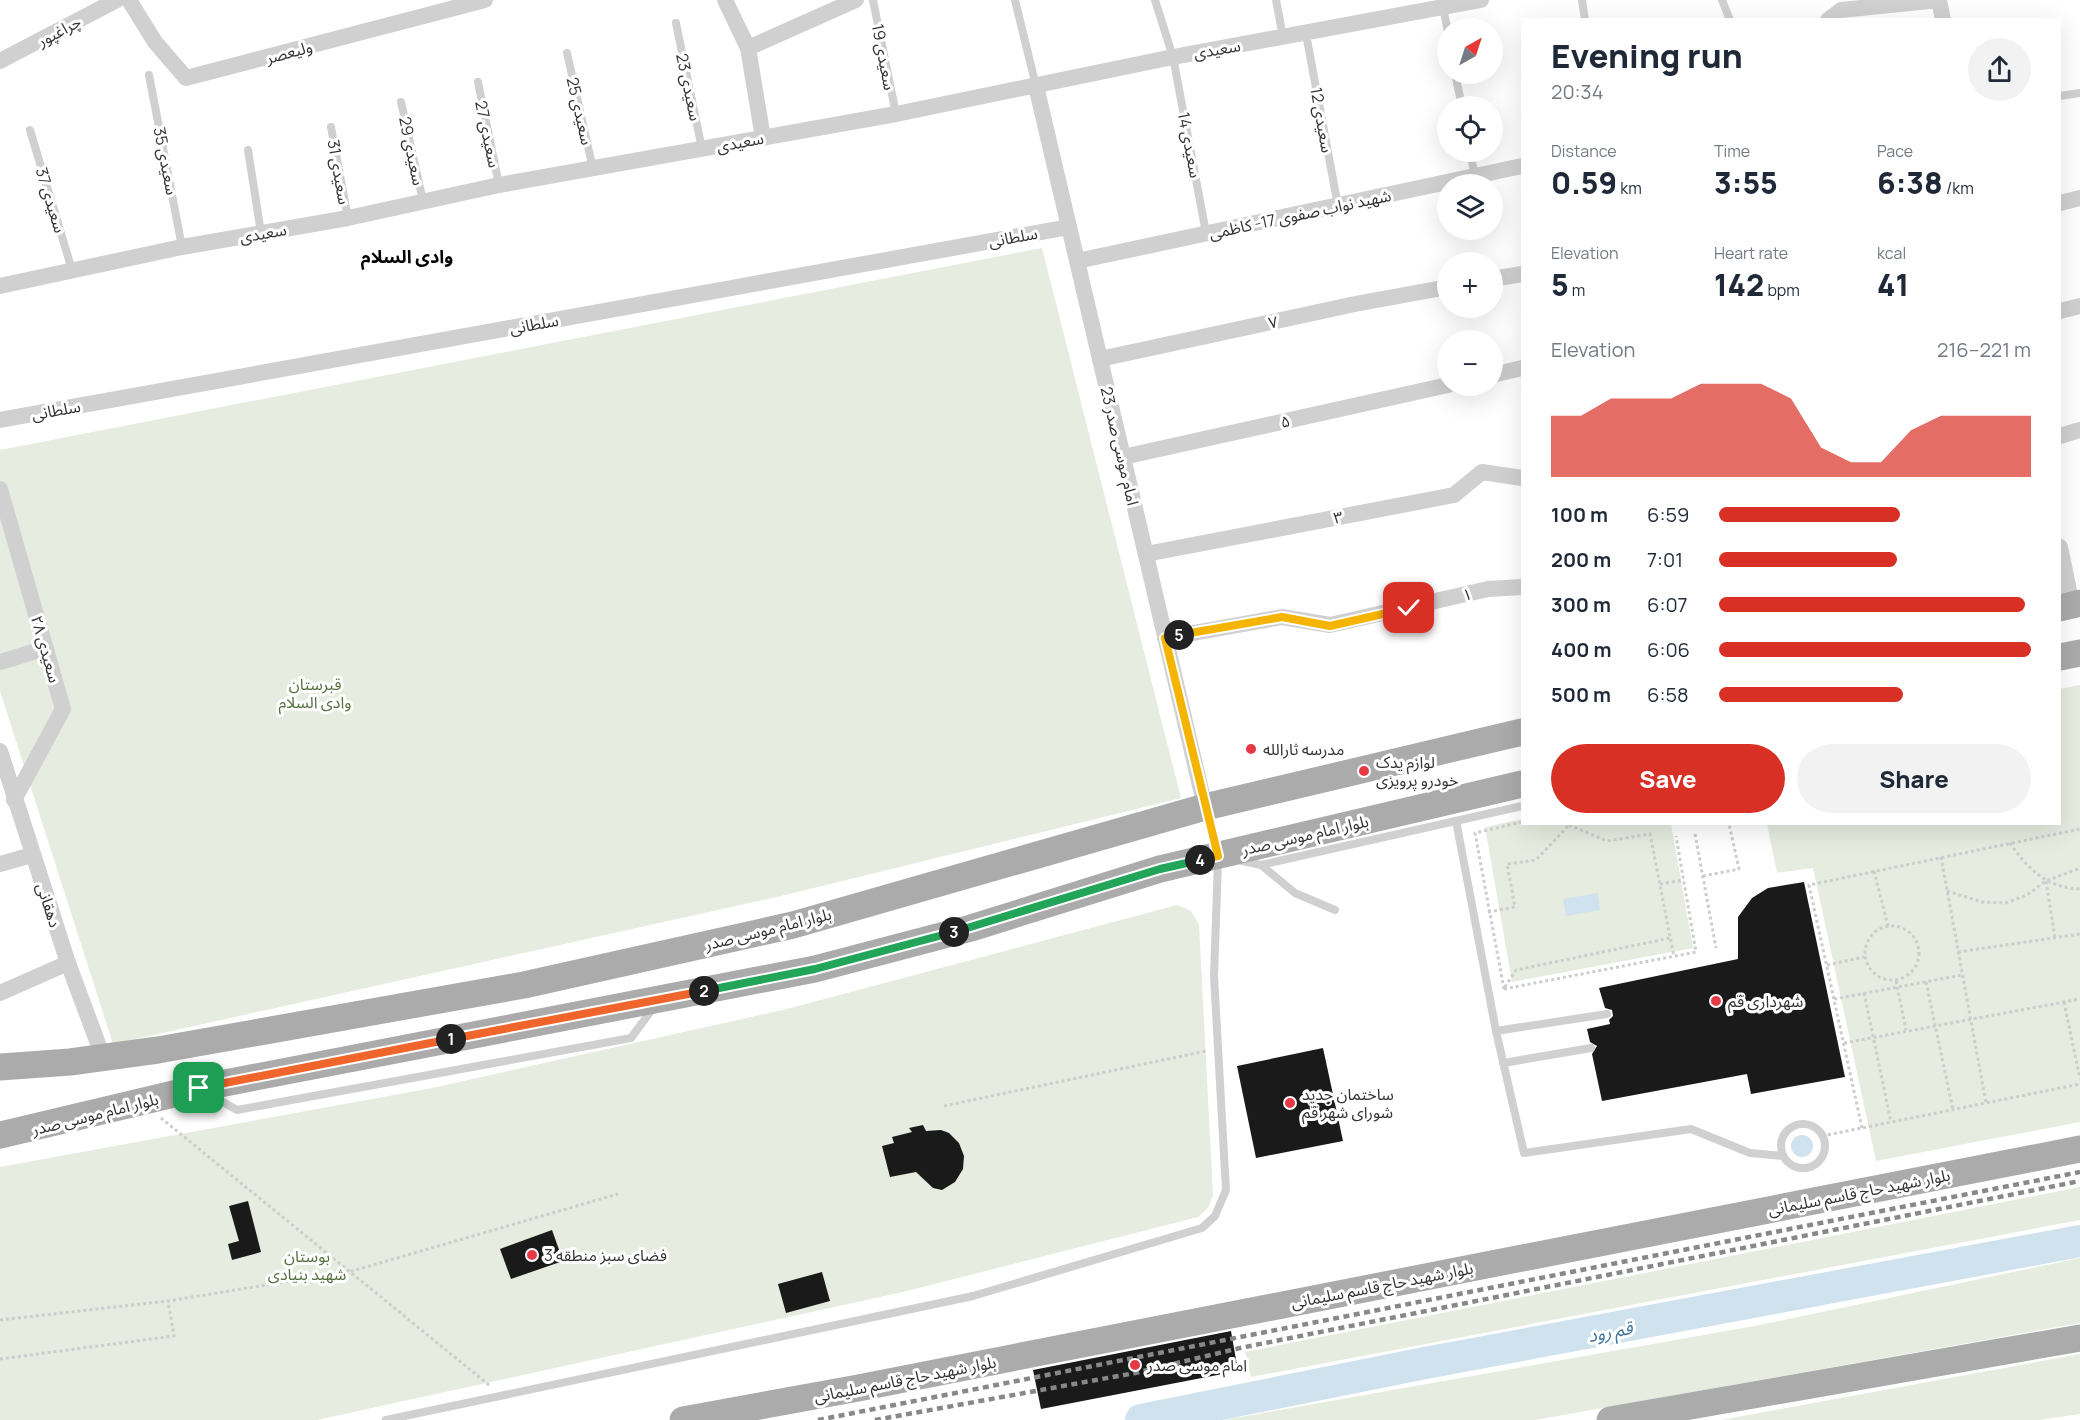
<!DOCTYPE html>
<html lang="en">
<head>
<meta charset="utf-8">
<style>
	:root { --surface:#fff; --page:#f2f2f3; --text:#1f2937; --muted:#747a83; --accent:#d93025 }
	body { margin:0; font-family:Manrope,"Noto Sans Arabic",sans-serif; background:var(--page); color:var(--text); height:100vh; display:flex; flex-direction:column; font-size:22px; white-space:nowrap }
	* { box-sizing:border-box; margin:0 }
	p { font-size:20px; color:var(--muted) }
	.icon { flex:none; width:33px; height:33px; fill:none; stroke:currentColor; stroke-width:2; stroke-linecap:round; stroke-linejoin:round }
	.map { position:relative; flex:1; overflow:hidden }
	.side { position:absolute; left:1521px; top:18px; width:540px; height:807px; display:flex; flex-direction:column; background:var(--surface); border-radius:0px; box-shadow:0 6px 24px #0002 }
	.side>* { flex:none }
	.needle { width:39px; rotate:39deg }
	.controls { position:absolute; left:1437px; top:18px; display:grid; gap:12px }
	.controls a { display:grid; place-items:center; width:66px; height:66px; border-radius:50%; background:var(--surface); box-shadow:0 6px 24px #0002; font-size:30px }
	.pin { position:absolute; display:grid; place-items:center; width:51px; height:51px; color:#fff; margin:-26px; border-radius:12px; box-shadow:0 3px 9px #0006 }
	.km { position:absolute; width:30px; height:30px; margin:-15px; border-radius:50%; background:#222; color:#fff; font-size:16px; line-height:30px; text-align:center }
	.round { display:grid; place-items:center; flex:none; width:63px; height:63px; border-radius:32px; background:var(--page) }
	.head { display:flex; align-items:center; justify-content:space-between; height:102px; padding:0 30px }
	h1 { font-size:33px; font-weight:800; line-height:45px }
	.stats { display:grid; grid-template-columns:repeat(3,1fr); gap:9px; height:102px; padding:6px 30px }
	.stats div { display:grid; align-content:center }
	.stats b { font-size:30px; font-weight:800 }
	.stats small { font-size:16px; font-weight:400 }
	.stats p { font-size:16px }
	.chart { height:168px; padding:12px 30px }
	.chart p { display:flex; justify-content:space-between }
	.chart svg { width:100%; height:108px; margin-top:6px; fill:var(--accent); opacity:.7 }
	.action { display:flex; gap:12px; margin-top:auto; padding:12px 30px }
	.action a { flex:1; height:69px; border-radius:36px; background:var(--accent); color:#fff; font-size:24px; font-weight:800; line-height:69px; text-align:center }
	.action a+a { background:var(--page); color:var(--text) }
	ul { padding:0 30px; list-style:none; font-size:20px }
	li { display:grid; grid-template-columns:96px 72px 1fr; align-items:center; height:45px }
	li i { height:15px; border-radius:8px; background:var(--accent) }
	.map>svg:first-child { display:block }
</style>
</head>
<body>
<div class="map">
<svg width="2080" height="1420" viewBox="0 0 2080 1420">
	<rect width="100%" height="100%" fill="#fff"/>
	<g fill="#e6ecdf">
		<path d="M1042 248 1181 798 781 896 113 1044 0 691V450Z"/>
		<path d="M2080 685V1122L1876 1161 1813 868 1777 873 1767 824H2060V689Z"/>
		<path d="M1522 819V824H1671L1693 948 1512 982 1485 827Z"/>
		<path d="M1177 905 1191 911 1199 924 1213 1195 1208 1208 1198 1217 903 1292 317 1420H0V1167L432 1088 787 1009Z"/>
		<path d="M2080 1187V1220L1251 1377 1245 1352Z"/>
		<path d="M2080 1258V1323L1535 1420H1224L1760 1325Z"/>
		<path d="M2080 1354V1414L2039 1420H1721Z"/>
	</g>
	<g fill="#cfe2ee">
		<path d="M1598 893 1600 910 1566 916 1563 899Z"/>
		<circle cx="1802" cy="1146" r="11"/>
	</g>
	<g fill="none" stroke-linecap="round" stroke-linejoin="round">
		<path stroke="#cfe2ee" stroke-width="32" d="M1141 1420 1425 1363 2080 1241"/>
	</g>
	<g fill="#1a1a1a">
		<path d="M1804 882 1845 1077 1751 1094 1747 1074 1602 1101 1592 1054 1597 1046 1590 1042 1587 1029 1610 1024 1609 1020 1613 1016 1612 1010 1605 1008 1599 988 1738 959V917L1752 898 1768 888Z"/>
		<path d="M1323 1048 1343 1141 1256 1158 1237 1066Z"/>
		<path d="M923 1125 926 1131 941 1130 949 1133 959 1143 964 1156 963 1169 955 1182 942 1190 933 1188 916 1172 890 1177 882 1146 894 1143 892 1137 912 1132 909 1128Z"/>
		<path d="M248 1201 261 1252 232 1260 228 1244 239 1241 229 1206Z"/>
		<path d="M552 1230 563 1261 511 1279 500 1249Z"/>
		<path d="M822 1272 830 1301 786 1313 778 1284Z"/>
		<path d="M1231 1331 1238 1371 1041 1409 1033 1370Z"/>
	</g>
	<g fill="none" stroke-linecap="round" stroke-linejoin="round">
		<g stroke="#cdcdcd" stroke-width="3" stroke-dasharray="3 3" stroke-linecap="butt">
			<path d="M1569 825 1607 841 1650 834 1674 957"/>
			<path d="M1695 834 1716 948"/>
			<path d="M2010 843C2028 869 2047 888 2080 889"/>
			<path d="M1941 857 1986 1103"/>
			<path d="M1874 871 1888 926"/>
			<path d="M1703 876 1739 869 1729 824"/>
			<path d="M2046 881 2055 938"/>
			<path d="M1660 884 1684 880"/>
			<path d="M1947 891 1982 902 2006 903 2027 895 2046 881 2080 868"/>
			<path d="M1488 912 1515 907 1507 864 1536 860 1569 825"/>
			<circle cx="1892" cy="953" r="27"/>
			<path d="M1958 952 2080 934"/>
			<path d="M1827 965 1864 957"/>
			<path d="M1896 981 1906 1030"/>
			<path d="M1926 982 1953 1110"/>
			<path d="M1505 987 1516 970 1670 938"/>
			<path d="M1504 989 1696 952 1676 836"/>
			<path d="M1504 989 1475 833 1522 822"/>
			<path d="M1864 993 1891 1122"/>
			<path d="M1834 999 1962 975"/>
			<path d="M2064 1002 2080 1079"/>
			<path d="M1844 1043 2080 999"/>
			<path d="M944 1106 1206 1051"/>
			<path d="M161 1118 489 1385"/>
			<path d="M1862 1128 1809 885 2080 829"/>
			<path d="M1822 1136 2080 1084"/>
			<path d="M0 1320 168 1301 352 1271 618 1194"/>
			<path d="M0 1359 174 1336 168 1301"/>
		</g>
		<g stroke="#d0d0d0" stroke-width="8">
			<path d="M873 0 896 114"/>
			<path d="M1015 0 1036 86"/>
			<path d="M1155 0 1173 57 1206 233"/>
			<path d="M1276 0 1283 37"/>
			<path d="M1582 0 1585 20"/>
			<path d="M1722 0 1730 20"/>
			<path d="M1443 8 1448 32"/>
			<path d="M676 23 702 149"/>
			<path d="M1306 34 1338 206"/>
			<path d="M567 53 593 169"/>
			<path d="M1455 74 1462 106"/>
			<path d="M149 75 182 247"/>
			<path d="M478 82 499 185"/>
			<path d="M2060 96 2080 93"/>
			<path d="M401 102 423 201"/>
			<path d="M331 127 348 218"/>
			<path d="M30 130 72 270"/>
			<path d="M248 150 261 233"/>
			<path d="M1470 152 1475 176"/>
			<path d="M1456 821 1496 1031 1524 1153 1691 1129 1750 1153 1783 1156"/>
			<path d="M1238 860 1261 865 1522 806"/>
			<path d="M1261 865 1295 893 1335 910"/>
			<path d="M1496 1031 1607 1014"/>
			<path d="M1503 1063 1591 1048"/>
			<path d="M207 1093 237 1110 631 1038 654 1007"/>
			<circle cx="1803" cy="1146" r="22"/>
			<path d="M386 1420 973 1296 1202 1228 1215 1216 1226 1190 1214 976 1218 861"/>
		</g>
		<g stroke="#d0d0d0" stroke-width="16">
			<path d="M129 0 155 42 186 78 485 0"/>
			<path d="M725 0 748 48 763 138"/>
			<path d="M1939 0 1943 20"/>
			<path d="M1828 20 1841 10 1939 0"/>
			<path d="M748 48 856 0"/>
			<path d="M0 61 117 0"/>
			<path d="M1036 86 1205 807"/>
			<path d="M2060 203 2080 198"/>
			<path d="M1077 261 1522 166"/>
			<path d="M1492 279 1522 274"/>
			<path d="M0 286 182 247 348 218 499 185 896 114 1173 57 1481 0"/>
			<path d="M2060 311 2080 306"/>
			<path d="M1100 359 1355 304 1448 287"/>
			<path d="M1492 375 1522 368"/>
			<path d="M0 420 1069 227"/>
			<path d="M2060 436 2080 430"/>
			<path d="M1123 457 1448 385"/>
			<path d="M0 489 63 709 14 800"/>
			<path d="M2060 547 2072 605"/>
			<path d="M1146 554 1454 495 1482 472 1522 478"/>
			<path d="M1165 638 1282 617 1330 625 1488 589 1522 587"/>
			<path d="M0 662 46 648"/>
			<path d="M0 751 68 963 103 1057"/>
			<path d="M0 864 32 855"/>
			<path d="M0 993 68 963"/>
		</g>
		<g stroke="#ababab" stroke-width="27">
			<path d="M2060 608 2080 603"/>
			<path d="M2060 657 2080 653"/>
			<path d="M0 1067 70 1062 158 1050 524 985 793 925 1205 807 1522 732"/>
			<path d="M0 1135 199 1088 815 969 971 928 1160 869 1522 784"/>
			<path d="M683 1420 853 1389 2080 1149"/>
			<path d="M1610 1420 2080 1338"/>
		</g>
		<g stroke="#888" stroke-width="4.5" stroke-dasharray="6 4.5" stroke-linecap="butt">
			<path d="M818 1420 2080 1172"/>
			<path d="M875 1420 1135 1373 1240 1348 2080 1181"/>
		</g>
	</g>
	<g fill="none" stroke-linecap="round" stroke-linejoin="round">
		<defs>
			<path id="split-1" d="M199 1088 451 1039"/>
			<path id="split-2" d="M451 1039 704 991"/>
			<path id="split-3" d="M704 991 815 969 954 932"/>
			<path id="split-4" d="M954 932 1160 869 1200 860"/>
			<path id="split-5" d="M1179 635 1165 638 1218 856 1200 860"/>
			<path id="split-6" d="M1179 635 1282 617 1330 626 1409 608"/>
		</defs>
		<use href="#split-1" stroke="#fff" stroke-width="12"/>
		<use href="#split-2" stroke="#fff" stroke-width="12"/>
		<use href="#split-3" stroke="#fff" stroke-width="12"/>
		<use href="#split-4" stroke="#fff" stroke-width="12"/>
		<use href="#split-5" stroke="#fff" stroke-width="12"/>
		<use href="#split-6" stroke="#fff" stroke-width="12"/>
		<use href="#split-1" stroke="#f0652b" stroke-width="8"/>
		<use href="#split-2" stroke="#f0652b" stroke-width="8"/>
		<use href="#split-3" stroke="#22a559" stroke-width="8"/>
		<use href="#split-4" stroke="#22a559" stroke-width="8"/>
		<use href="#split-5" stroke="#f5b400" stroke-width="8"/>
		<use href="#split-6" stroke="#f5b400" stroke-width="8"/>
	</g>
	<g fill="#e63946" stroke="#fff" stroke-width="2">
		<circle cx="1251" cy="749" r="6"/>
		<circle cx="1364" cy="771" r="6"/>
		<circle cx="1716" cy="1001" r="6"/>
		<circle cx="1290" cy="1103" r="6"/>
		<circle cx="532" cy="1255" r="6"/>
		<circle cx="1135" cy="1365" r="6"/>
	</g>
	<g text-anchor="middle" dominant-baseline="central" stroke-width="6" stroke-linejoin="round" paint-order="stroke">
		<g font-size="16" fill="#333" stroke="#fff">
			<text transform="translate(59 31) rotate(-28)">چراغپور</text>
			<text transform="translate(1217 49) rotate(-10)">سعیدی</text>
			<text transform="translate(289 52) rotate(-15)">ولیعصر</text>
			<text transform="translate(884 57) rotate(79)">سعیدی 19</text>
			<text transform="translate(689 87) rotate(78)">سعیدی 23</text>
			<text transform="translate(580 111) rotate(77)">سعیدی 25</text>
			<text transform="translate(1322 120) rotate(80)">سعیدی 12</text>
			<text transform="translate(488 134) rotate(78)">سعیدی 27</text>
			<text transform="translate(740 142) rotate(-11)">سعیدی</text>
			<text transform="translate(1190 145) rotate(79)">سعیدی 14</text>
			<text transform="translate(412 151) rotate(78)">سعیدی 29</text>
			<text transform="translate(166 161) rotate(79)">سعیدی 35</text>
			<text transform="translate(339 172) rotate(80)">سعیدی 31</text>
			<text transform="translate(51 200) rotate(73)">سعیدی 37</text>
			<text transform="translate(1300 214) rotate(-12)">شهید نواب صفوی 17- کاظمی</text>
			<text transform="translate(263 233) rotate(-10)">سعیدی</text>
			<text transform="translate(1013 237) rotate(-10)">سلطانی</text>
			<text transform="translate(1273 322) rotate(-12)">۷</text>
			<text transform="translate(534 324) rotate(-10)">سلطانی</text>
			<text transform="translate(56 410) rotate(-10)">سلطانی</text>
			<text transform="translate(1285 421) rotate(-13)">۵</text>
			<text transform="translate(1120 446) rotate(77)">امام موسی صدر 23</text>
			<text transform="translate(1338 517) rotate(-11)">۳</text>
			<text transform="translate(1467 594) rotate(-13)">۱</text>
			<text transform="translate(46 649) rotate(74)">سعیدی ۲۸</text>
			<text transform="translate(1305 835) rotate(-13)">بلوار امام موسی صدر</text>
			<text transform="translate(49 905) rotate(72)">دهقانی</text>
			<text transform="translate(768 929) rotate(-14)">بلوار امام موسی صدر</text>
			<text transform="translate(95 1114) rotate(-14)">بلوار امام موسی صدر</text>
			<text transform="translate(1859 1192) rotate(-11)">بلوار شهید حاج قاسم سلیمانی</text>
			<text transform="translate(1382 1285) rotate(-11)">بلوار شهید حاج قاسم سلیمانی</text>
			<text transform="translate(905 1379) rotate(-11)">بلوار شهید حاج قاسم سلیمانی</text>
		</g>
		<g font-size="16" fill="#56703f" stroke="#fff">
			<text x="315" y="684">قبرستان<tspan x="315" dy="18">وادی السلام</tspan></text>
			<text x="307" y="1256">بوستان<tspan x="307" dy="18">شهید بنیادی</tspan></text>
		</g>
		<g font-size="16" fill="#333" stroke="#fff" text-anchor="start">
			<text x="1263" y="749">مدرسه ثارالله</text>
			<text x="1376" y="762">لوازم یدک<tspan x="1376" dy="18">خودرو پرویزی</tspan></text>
			<text x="1728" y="1001">شهرداری قم</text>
			<text x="1302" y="1094">ساختمان جدید<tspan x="1302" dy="18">شورای شهر قم</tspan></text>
			<text x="544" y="1255">فضای سبز منطقه 3</text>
			<text x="1147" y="1365">امام موسی صدر</text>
		</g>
		<g font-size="18" font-weight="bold" fill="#000" stroke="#fff">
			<text x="407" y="256">وادی السلام</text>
		</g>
		<g font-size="18" font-style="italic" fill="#3f7597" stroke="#fff">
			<text transform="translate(1610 1331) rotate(-11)">قم رود</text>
		</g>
	</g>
</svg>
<div class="controls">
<a><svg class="needle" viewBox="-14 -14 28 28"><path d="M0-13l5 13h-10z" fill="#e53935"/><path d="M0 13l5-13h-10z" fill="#747a83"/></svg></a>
<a><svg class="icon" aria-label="locate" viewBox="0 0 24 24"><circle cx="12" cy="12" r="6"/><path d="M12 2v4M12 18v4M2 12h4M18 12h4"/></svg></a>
<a><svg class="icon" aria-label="layers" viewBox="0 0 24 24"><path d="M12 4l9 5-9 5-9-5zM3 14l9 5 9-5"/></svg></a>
<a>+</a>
<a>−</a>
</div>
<div class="pin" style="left:199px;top:1088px;background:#1e9e55"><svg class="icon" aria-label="arrive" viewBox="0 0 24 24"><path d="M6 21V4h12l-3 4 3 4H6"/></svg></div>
<div class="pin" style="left:1409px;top:608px;background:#d93025"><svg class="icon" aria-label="check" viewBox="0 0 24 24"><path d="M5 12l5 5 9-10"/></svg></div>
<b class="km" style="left:451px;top:1039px">1</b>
<b class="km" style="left:704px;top:991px">2</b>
<b class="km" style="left:954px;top:932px">3</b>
<b class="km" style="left:1200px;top:860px">4</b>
<b class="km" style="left:1179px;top:635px">5</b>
<section class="side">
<div class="head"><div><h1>Evening run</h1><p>20:34</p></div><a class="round"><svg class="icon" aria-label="share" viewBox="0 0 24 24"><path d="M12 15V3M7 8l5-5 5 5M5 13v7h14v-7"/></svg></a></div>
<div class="stats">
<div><p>Distance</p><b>0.59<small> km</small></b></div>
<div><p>Time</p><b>3:55</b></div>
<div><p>Pace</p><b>6:38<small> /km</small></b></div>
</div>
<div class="stats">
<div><p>Elevation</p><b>5<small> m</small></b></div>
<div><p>Heart rate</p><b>142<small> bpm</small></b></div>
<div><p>kcal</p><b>41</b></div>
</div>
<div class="chart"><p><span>Elevation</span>216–221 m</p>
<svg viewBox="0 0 160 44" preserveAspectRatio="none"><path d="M0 44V19L10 19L20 12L30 12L40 12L50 6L60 6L70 6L80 12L90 32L100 38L110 38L120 25L130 19L140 19L150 19L160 19V44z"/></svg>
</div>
<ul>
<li><b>100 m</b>6:59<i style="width:58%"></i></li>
<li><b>200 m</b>7:01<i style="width:57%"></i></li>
<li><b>300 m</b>6:07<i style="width:98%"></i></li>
<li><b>400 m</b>6:06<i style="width:100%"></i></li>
<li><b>500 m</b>6:58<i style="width:59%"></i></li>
</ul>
<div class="action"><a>Save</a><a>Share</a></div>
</section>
</div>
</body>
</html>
